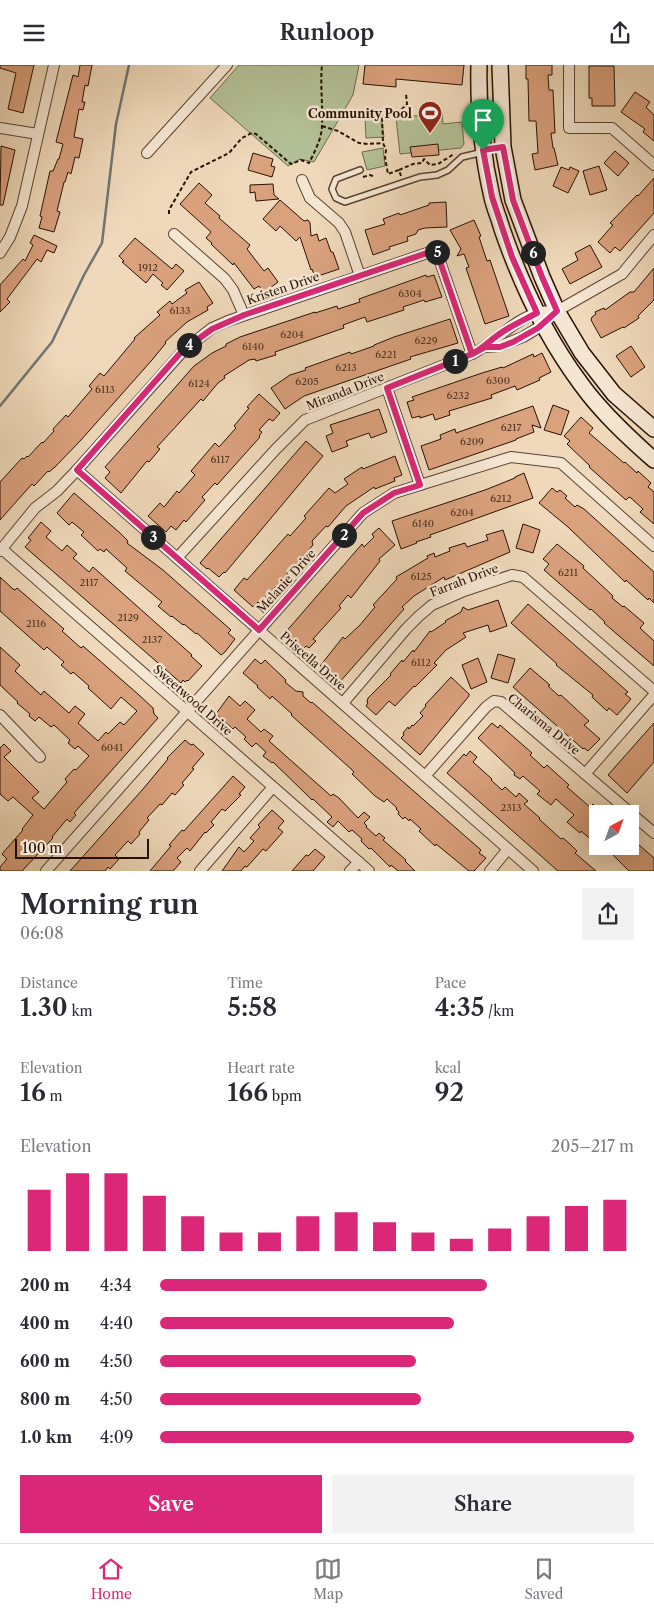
<!DOCTYPE html>
<html lang="en">
<head>
<meta charset="utf-8">
<style>
	:root { --surface:#fff; --page:#f2f2f3; --text:#2b2b33; --muted:#7c7c81; --line:#e1e1e2; --accent:#db2777 }
	body { margin:0; font-family:"Libre Caslon Text",serif; background:var(--page); color:var(--text); height:100vh; display:flex; flex-direction:column; font-size:19px; white-space:nowrap }
	* { box-sizing:border-box; margin:0 }
	p { font-size:16px; color:var(--muted) }
	.icon { flex:none; width:28px; height:28px; fill:none; stroke:currentColor; stroke-width:2; stroke-linecap:round; stroke-linejoin:round }
	.map { position:relative; height:806px; overflow:hidden }
	.panel { display:flex; flex-direction:column; background:var(--surface); flex:1 }
	.panel>* { flex:none }
	.needle { width:32px; rotate:41deg }
	.buttons { position:absolute; left:589px; top:740px; display:grid; gap:10px }
	.buttons a { display:grid; place-items:center; width:50px; height:50px; border-radius:0px; background:var(--surface); box-shadow:0 5px 20px #0002; font-size:25px }
	.scale { position:absolute; left:15px; bottom:12px; width:134px; box-sizing:border-box; padding-left:5px; border:2px solid #281104; border-top:0; font-size:14px; line-height:18px; white-space:nowrap; color:#281104; -webkit-text-stroke:4px #f5e6d2; paint-order:stroke }
	.pin { position:absolute; display:grid; place-items:center; width:42px; height:42px; color:#fff; margin:-51px -21px; border-radius:50% 50% 50% 0; rotate:-45deg; box-shadow:0 0 5px #0007 }
	.pin .icon { rotate:45deg }
	.km { position:absolute; width:25px; height:25px; margin:-12px; border-radius:50%; background:#222; color:#fff; font-size:14px; line-height:25px; text-align:center }
	.round { display:grid; place-items:center; flex:none; width:52px; height:52px; border-radius:0px; background:var(--page) }
	.summary { display:flex; align-items:center; justify-content:space-between; height:85px; padding:0 20px }
	h1 { font-size:28px; font-weight:600; line-height:38px }
	.metrics { display:grid; grid-template-columns:repeat(3,1fr); gap:8px; height:85px; padding:5px 20px }
	.metrics div { display:grid; align-content:center }
	.metrics b { font-size:25px; font-weight:600 }
	.metrics small { font-size:14px; font-weight:400 }
	.metrics p { font-size:14px }
	.chart { height:140px; padding:10px 20px }
	.chart p { display:flex; justify-content:space-between }
	.chart svg { width:100%; height:90px; margin-top:5px; stroke:var(--accent); stroke-width:6 }
	.cta { display:flex; gap:10px; margin-top:auto; padding:10px 20px }
	.cta a { flex:1; height:58px; border-radius:0px; background:var(--accent); color:#fff; font-size:20px; font-weight:600; line-height:58px; text-align:center }
	.cta a+a { background:var(--page); color:var(--text) }
	ul { padding:0 20px; list-style:none; font-size:16px }
	li { display:grid; grid-template-columns:80px 60px 1fr; align-items:center; height:38px }
	li i { height:12px; border-radius:6px; background:var(--accent) }
	header { display:flex; justify-content:space-between; align-items:center; height:65px; padding:0 20px; background:var(--surface); font-size:22px; font-weight:600 }
	.menu { display:flex; justify-content:space-around; align-items:center; height:70px; border-top:1px solid var(--line); background:var(--surface); font-size:14px; color:var(--muted) }
	.menu a { display:grid; justify-items:center; gap:2px }
	.menu .selected { color:var(--accent) }
	.map>svg:first-child { display:block }
</style>
</head>
<body>
<header><svg class="icon" aria-label="menu" viewBox="0 0 24 24"><path d="M4 6h16M4 12h16M4 18h16"/></svg>Runloop<svg class="icon" aria-label="share" viewBox="0 0 24 24"><path d="M12 15V3M7 8l5-5 5 5M5 13v7h14v-7"/></svg></header>
<div class="map">
<svg width="654" height="806" viewBox="0 0 654 806">
	<rect width="100%" height="100%" fill="#efd9ba"/>
	<filter id="stains"><feTurbulence type="fractalNoise" baseFrequency=".004" numOctaves="4"/><feColorMatrix values="0 0 0 0 .2 0 0 0 0 .09 0 0 0 0 .02 0 0 0 .5 -.17"/></filter>
	<radialGradient id="worn" r=".72"><stop offset=".6" stop-color="#630" stop-opacity="0"/><stop offset="1" stop-color="#630" stop-opacity=".3"/></radialGradient>
	<g fill="#b3c095" stroke="#6e684c">
		<path d="M239 0H359L353 30 314 97 300 94 288 101 210 33Z"/>
		<path d="M442 48 443 59 462 57 464 79 461 83 400 89 396 53Z"/>
		<path d="M381 51 384 72 366 73 365 52Z"/>
		<path d="M383 83 385 101 367 105 362 87Z"/>
	</g>
	<g fill="none" stroke-linecap="round" stroke-linejoin="round">
		<path stroke="#6f7572" stroke-width="2.5" d="M0 341 52 277 84 210 102 178 116 59 129 0"/>
	</g>
	<g fill="#daa17d" stroke="#281104">
		<path d="M0 0H34L23 48 8 44 16 8 0 3Z"/>
		<path d="M80 0H92L88 21 85 20 82 37H85L83 45 79 44 74 72 83 74 79 93 75 92 71 109 68 107 65 117H64L57 146 60 147 54 167 39 163 42 152 40 151 50 106H53L58 94H59L63 79 56 77 73 10 78 12Z"/>
		<path d="M365 0H464L462 20 396 14V22L363 19Z"/>
		<path d="M526 0H552V10H548L549 25H553L555 68H551L553 83H554L558 100 535 105 532 89 538 88 536 56H529L528 14H526Z"/>
		<path d="M589 1H614L615 41H592V33H589Z"/>
		<path d="M635 27 650 37 646 42 654 50V76L643 67 645 64 621 47Z"/>
		<path d="M438 79 439 90 412 92 410 82Z"/>
		<path d="M1 81 15 85 3 140H0Z"/>
		<path d="M615 86 629 98 618 111 604 98Z"/>
		<path d="M253 88 273 94 271 101 275 102 272 112 248 105Z"/>
		<path d="M599 101 607 125 590 130 583 106Z"/>
		<path d="M561 102 569 105 570 102 579 106 568 128 553 121Z"/>
		<path d="M654 113V148L620 186 615 182 610 188 598 177 613 160 610 158 637 130 638 131Z"/>
		<path d="M199 118 212 130 205 138 220 151 219 153 250 180 247 184 264 206 268 203 278 217 263 228 259 221 254 224 234 198 233 200 211 179 212 178 206 173 211 167 180 139Z"/>
		<path d="M273 119 274 130 279 134 256 136 255 127 250 128V120Z"/>
		<path d="M280 135 304 156 308 155 310 158 311 171 317 169 319 176 326 173 331 187H333L339 204 315 212 312 204 311 205 300 172 296 176 280 161 276 166 263 154Z"/>
		<path d="M446 137 447 162 425 163 418 165 416 169 407 172 408 176 389 182 390 184 373 190 365 165 385 159 383 154 399 148 400 150 429 140V138Z"/>
		<path d="M474 155 481 171 479 172 487 196 490 195 509 251 485 259 466 203 469 202 464 189 457 191 461 184 450 165Z"/>
		<path d="M34 170 57 181 54 188 47 185 41 197 37 194 7 234 10 237 0 247V220L23 194 25 196 33 180 30 178Z"/>
		<path d="M135 173 172 204 176 199 184 206 167 225 161 220 163 218 153 209 146 218 122 197 124 196 119 191Z"/>
		<path d="M590 180 602 202 570 219 562 204 578 195 575 188Z"/>
		<path d="M654 203V235L638 251 639 253 624 263 623 262 601 273 591 255 592 252 596 249 595 247 604 243 605 245 630 227H634Z"/>
		<path d="M426 210 427 212 434 210 442 232 425 237 424 235 403 242 404 245 367 257 365 252 343 260 344 263 275 287 276 290 256 296 255 294 249 295 224 311 225 313 218 318 203 336 201 334 191 345 157 382 160 384 149 397 147 396 121 428 105 413 110 407 105 402 113 393 194 301 212 288 226 281V279L240 272 315 247V248L337 241 338 244 360 237 359 234Z"/>
		<path d="M199 217 213 238 207 242 208 245 187 257 165 277 166 278 152 295 81 375 55 402 49 407 48 406 34 421 32 419 0 455V417L22 393 24 394 27 391 28 392 42 377 43 378 54 366 53 364 66 350 68 352 92 324 89 321 100 308 104 311 135 274 134 273 160 250 157 247 170 236 172 239 187 228 185 225Z"/>
		<path d="M450 254 458 278 410 292 411 294 304 331 285 344 271 323 290 310 306 305 305 303 350 287 351 289 374 281V280L394 272Z"/>
		<path d="M631 281 645 302 631 312 616 291Z"/>
		<path d="M542 288 551 307 539 313 540 315 517 325 515 321 491 330 492 333 449 346 450 350 435 355 433 349 420 353V351L412 353 407 337 414 335 412 332 482 308 502 302 503 303 533 289 534 292Z"/>
		<path d="M259 329 280 348 273 356 269 354 259 365 262 367 259 371 260 372 217 420 215 418 202 432 205 435 186 457 184 455 176 465 171 461 166 467 148 451 160 438 164 442 177 426 179 428 195 410 191 406 215 378 219 382 236 363 234 361 249 343 247 342Z"/>
		<path d="M553 340 569 346 561 370 544 365Z"/>
		<path d="M533 341 541 363 532 360 534 367 516 374V375L429 405 421 381 441 374 440 370 455 364 456 368Z"/>
		<path d="M379 344 387 367 371 373 369 368 346 376 348 381 332 387 326 371 333 368 330 360Z"/>
		<path d="M581 352 593 363 589 368 624 398 625 397 637 408 638 406 651 418 648 422 654 427V459L640 447 643 444 631 433 629 432 626 435 589 402 590 401 567 379 570 376 564 371Z"/>
		<path d="M306 376 323 391 225 508 224 507 219 512 208 503 207 504 200 498Z"/>
		<path d="M395 391 402 410 394 413 395 416 375 424 374 422 346 441 328 462 326 461 312 476 313 480 260 539 258 537 253 542 234 525 244 513 247 515 288 469 290 471 306 453 304 451 329 423 335 428 348 419 344 414 362 402 363 404Z"/>
		<path d="M524 408 533 433 430 470 431 472 416 477 417 478 401 484 392 456 485 425 515 413V412Z"/>
		<path d="M552 423 557 427 560 425 567 431 565 433 575 442 577 440 584 444 654 507V538L649 533 648 535 626 515 625 517 568 462 539 438Z"/>
		<path d="M74 428 120 468 128 476 127 478 163 505 231 565 228 568 235 574 225 587 221 590 197 568 196 569 184 559 183 560 172 551 171 552 158 541 162 537 125 506 127 503 106 484 104 487 100 484 98 486 81 470 84 467 72 457 69 460 57 448Z"/>
		<path d="M41 457 51 466 46 472 62 486 67 480 77 489 73 493 89 507 93 502 192 590 191 591 202 601 188 616 187 615 185 617 183 615 181 618 25 482 31 475 28 473Z"/>
		<path d="M523 459 540 465 533 488 516 483Z"/>
		<path d="M379 463 395 480 379 494 380 496 351 533 348 530 339 541 341 543 313 574 316 576 309 583 306 581 302 585 284 569 362 479 364 482 374 472 372 469Z"/>
		<path d="M503 465 510 487 445 515 444 512 414 531 402 542 404 544 338 619 320 601 343 572 345 574 360 560 375 542 373 540 397 514 396 512 428 493 427 491 434 488 435 492 450 486 449 483 465 478 467 482 488 475 486 470Z"/>
		<path d="M557 479 584 501 583 503 613 531 612 533 623 542 624 541 644 558 640 563 654 576V601L604 558 605 557 591 544 590 545 544 505 549 499 543 494Z"/>
		<path d="M0 512 13 524 15 525 17 523 24 529 64 564 62 566 81 583 83 581 139 630 153 643 154 649 158 653 74 748 76 750 70 757 67 754 52 772 53 773 22 806H0V802L7 794 2 789 23 765 22 764 33 750 13 732 8 736 0 729V683L4 679 11 686 4 692 39 727 32 733 44 744 67 717 65 714 74 704 76 705 89 691 78 681 75 684 68 678 70 675 69 674 54 660 51 662 39 652 35 656 29 651 30 649 17 638 18 637 0 620V582L20 600 15 606 41 630 44 626 69 648 75 641 85 649 78 658 98 676 106 667 108 669 120 657 124 660 137 646 121 632 111 644 88 623 89 621 73 607 71 609 61 600 64 597 47 582 44 585 0 546Z"/>
		<path d="M498 535 507 561 490 567 488 560 463 568 466 572 446 585 434 598 437 600 415 622 414 621 395 641 389 636 376 650 366 641 368 638 367 637 368 633 391 610 390 609 402 595 403 597 413 585 414 587 430 566 431 567 446 557 445 556 461 547 463 542 468 545Z"/>
		<path d="M528 539 628 627 625 629 631 634 617 650 609 643 607 646 592 632 593 630 556 600 557 599 511 558Z"/>
		<path d="M498 589 515 594 508 618 491 613Z"/>
		<path d="M478 593 487 617 471 624 462 600Z"/>
		<path d="M255 594 261 599 265 595 286 615 285 617 296 626 303 627V631L311 638 312 637 481 785 479 788 486 793 474 806H469L436 779 435 781 419 766 421 764 410 754 409 756 405 752 403 754 398 749 399 747 396 744 397 743 387 734 384 737 375 731 352 709 354 707 350 703 291 650 292 649 272 631 270 634 257 622 258 621 243 608Z"/>
		<path d="M530 603 550 620 548 621 559 631 561 630 589 656 584 660 600 674 588 686 584 683 583 684 513 622Z"/>
		<path d="M451 612 469 629V631L420 690 401 673 404 670 403 668 408 662 409 664 412 660 413 661 423 651 420 648 426 641 425 640Z"/>
		<path d="M229 631 240 641 245 636 255 645 247 654 261 667 264 664 273 671 269 676 331 731 333 729 339 733 358 753 364 747 370 752 364 758 367 761 366 762 376 771 379 768 385 773 383 775 406 795 405 796 415 806H398L391 800 390 802 371 783 369 784 361 776 362 774 352 765 349 767 338 756 333 762 327 757 332 752 313 734 312 735 306 729 273 697 272 698 263 691 266 687 256 678 252 682 244 674 246 672 235 662 233 664 216 649Z"/>
		<path d="M492 658 498 663 500 660 532 688 530 690 544 703 547 700 569 720 567 722 590 742 593 739 603 749H598V778L594 775 593 776 581 766 580 768 567 757 574 750 556 734 551 740 537 729 540 726 523 711 520 714 514 710 515 708 478 673Z"/>
		<path d="M654 658V697L627 728 608 710Z"/>
		<path d="M185 675 191 680 193 679 204 689 192 703 194 704 182 718 184 720 175 730 172 728 162 740 160 739 147 753 149 755 139 767 140 769 131 779 128 776 115 790 119 794 110 804 108 802 105 806H70L143 724 168 694 167 693Z"/>
		<path d="M470 686 477 692 473 697 492 714 491 715 502 725 505 722 516 732 519 728 528 736 524 739 540 753 539 754 561 774 563 773 570 779 577 786 575 788 596 806H558L447 708 464 689 466 691Z"/>
		<path d="M233 711 245 722 239 729 241 730 225 746 222 744 211 757 214 760 206 768 205 767 190 786 187 783 177 793 181 797 173 806H150L171 781 169 780 182 765 184 766Z"/>
		<path d="M272 745 284 756 278 763 283 767 266 786 263 784 247 802 245 801 241 806H222L239 782 244 787 254 776 250 773 260 762 258 760Z"/>
		<path d="M630 772 654 793V806H629L604 781H630Z"/>
		<path d="M315 784 325 792 313 806H292L306 790 308 791Z"/>
	</g>
	<g fill="none" stroke-linecap="round" stroke-linejoin="round">
		<defs>
			<path id="lane" d="M360 105 336 114 332 124 336 133 345 137 420 112 437 110 448 105 462 92 475 89 483 85 502 82"/>
			<g id="street">
				<path d="M569 0V63H612L654 100"/>
				<path d="M0 63 38 69"/>
				<path d="M147 88 227 0"/>
				<path d="M302 115 310 133 339 158 345 167 360 211"/>
				<path d="M174 169 225 214 233 225 244 250"/>
				<path d="M0 188 10 172 22 141 54 0"/>
				<path d="M485 282 500 281 523 272 538 263 557 246 622 209 654 170"/>
				<path d="M387 323 420 420"/>
				<path d="M77 405 533 806"/>
				<path d="M2 484 369 806"/>
				<path d="M0 486 35 443 57 426 77 405 183 286 212 263 228 256 436 185 472 289"/>
				<path d="M177 493 276 384 305 355 472 289C494 278 512 256 537 248 543 246 550 246 557 246"/>
				<path d="M343 638 406 564 419 551 432 540 464 526 512 510 523 512 530 518 654 626"/>
				<path d="M0 650 40 692"/>
				<path d="M585 709 654 630"/>
				<path d="M425 711 486 642 494 636 501 637 654 768"/>
				<path d="M46 806 363 448 394 428 511 392 561 398 654 481"/>
				<path d="M200 806 273 722"/>
				<path d="M350 806 359 797"/>
				<path d="M490 806 508 784"/>
			</g>
			<g id="secondary">
				<path d="M479 0C478 44 482 89 492 132 494 142 499 153 502 164 521 219 546 272 581 319 601 347 628 372 654 395"/>
				<path d="M500 0 503 82 513 135 542 212 557 246 582 288 614 329 654 364"/>
			</g>
		</defs>
		<use href="#lane" stroke="#5a4332" stroke-width="8"/>
		<use href="#street" stroke="#5a4332" stroke-width="12"/>
		<use href="#secondary" stroke="#281104" stroke-width="18"/>
		<g stroke="#281104" stroke-width="2" stroke-dasharray="4 2.5" stroke-linecap="butt">
			<path d="M322 61 338 66 359 78 368 79 383 78"/>
			<path d="M399 105 413 99 422 98 424 94 430 100 438 99 454 89"/>
			<path d="M401 111 399 105 388 109 385 92 386 85 383 78 382 52 394 47H399L407 39 406 29"/>
			<path d="M363 112 370 110 375 112"/>
			<path d="M169 149V145L191 107 229 88 242 73 252 68 256 69 291 99 301 95 309 98C315 86 322 73 322 60 323 40 320 20 322 0"/>
		</g>
		<use href="#lane" stroke="#f5e6d2" stroke-width="5"/>
		<use href="#street" stroke="#f5e6d2" stroke-width="10"/>
		<use href="#secondary" stroke="#f5e6d2" stroke-width="15"/>
	</g>
	<g fill="none" stroke-linecap="round" stroke-linejoin="round">
		<defs>
			<path id="route" d="M483 85 492 132 512 192 537 248C524 255 510 261 498 270 488 277 483 283 472 289L387 323 420 420 394 428 363 448 259 565 77 405 182 286 212 264 244 250 436 185 472 289 485 282H500L513 277 538 263 557 246 542 212 513 135 503 82 483 85"/>
		</defs>
		<use href="#route" stroke="#fff" stroke-width="10"/>
		<use href="#route" stroke="#db2777" stroke-width="6"/>
	</g>
	<defs>
		<symbol id="stadium-pin" viewBox="-11 -11 22 30"><path d="M0 17L-7.5 6A9.5 9.5 0 1 1 7.5 6Z" fill="#8f2418" stroke="#f5e6d2"/><path d="M0-5a6.5 5 0 1 0 0 10a6.5 5 0 1 0 0-10ZM-3.5-1.8h7v3.6h-7Z" fill="#fff"/></symbol>
	</defs>
	<g fill-rule="evenodd">
		<use href="#stadium-pin" x="416" y="34" width="28" height="38"/>
	</g>
	<g text-anchor="middle" dominant-baseline="central" stroke-width="5" stroke-linejoin="round" paint-order="stroke">
		<g font-size="10" fill="#543522">
			<text x="148" y="202">1912</text>
			<text x="410" y="228">6304</text>
			<text x="180" y="245">6133</text>
			<text x="292" y="269">6204</text>
			<text x="426" y="275">6229</text>
			<text x="253" y="281">6140</text>
			<text x="386" y="289">6221</text>
			<text x="346" y="302">6213</text>
			<text x="498" y="315">6300</text>
			<text x="307" y="316">6205</text>
			<text x="199" y="318">6124</text>
			<text x="105" y="324">6113</text>
			<text x="458" y="330">6232</text>
			<text x="511" y="362">6217</text>
			<text x="472" y="376">6209</text>
			<text x="220" y="394">6117</text>
			<text x="501" y="433">6212</text>
			<text x="462" y="447">6204</text>
			<text x="423" y="458">6140</text>
			<text x="568" y="507">6211</text>
			<text x="421" y="511">6125</text>
			<text x="89" y="517">2117</text>
			<text x="128" y="552">2129</text>
			<text x="36" y="558">2116</text>
			<text x="152" y="574">2137</text>
			<text x="421" y="597">6112</text>
			<text x="112" y="682">6041</text>
			<text x="511" y="742">2313</text>
		</g>
		<g font-size="12" font-weight="bold" fill="#281104" stroke="#f5e6d2" text-anchor="end">
			<text x="412" y="48">Community Pool</text>
		</g>
		<g font-size="12" fill="#281104" stroke="#f5e6d2">
			<text transform="translate(283 223) rotate(-19)">Kristen Drive</text>
			<text transform="translate(345 326) rotate(-22)">Miranda Drive</text>
			<text transform="translate(464 515) rotate(-21)">Farrah Drive</text>
			<text transform="translate(286 516) rotate(-48)">Melanie Drive</text>
			<text transform="translate(313 596) rotate(41)">Priscella Drive</text>
			<text transform="translate(193 635) rotate(41)">Sweetwood Drive</text>
			<text transform="translate(544 659) rotate(39)">Charisma Drive</text>
		</g>
	</g>
	<rect width="100%" height="100%" filter="url(#stains)"/>
	<rect width="100%" height="100%" fill="url(#worn)"/>
</svg>
<div class="buttons">
<a><svg class="needle" viewBox="-14 -14 28 28"><path d="M0-13l5 13h-10z" fill="#e53935"/><path d="M0 13l5-13h-10z" fill="#7c7c81"/></svg></a>
</div>
<div class="scale">100 m</div>
<div class="pin" style="left:483px;top:85px;background:#1e9e55"><svg class="icon" aria-label="arrive" viewBox="0 0 24 24"><path d="M6 21V4h12l-3 4 3 4H6"/></svg></div>
<b class="km" style="left:455px;top:296px">1</b>
<b class="km" style="left:344px;top:470px">2</b>
<b class="km" style="left:153px;top:472px">3</b>
<b class="km" style="left:189px;top:280px">4</b>
<b class="km" style="left:437px;top:187px">5</b>
<b class="km" style="left:533px;top:188px">6</b>
</div>
<section class="panel">
<div class="summary"><div><h1>Morning run</h1><p>06:08</p></div><a class="round"><svg class="icon" aria-label="share" viewBox="0 0 24 24"><path d="M12 15V3M7 8l5-5 5 5M5 13v7h14v-7"/></svg></a></div>
<div class="metrics">
<div><p>Distance</p><b>1.30<small> km</small></b></div>
<div><p>Time</p><b>5:58</b></div>
<div><p>Pace</p><b>4:35<small> /km</small></b></div>
</div>
<div class="metrics">
<div><p>Elevation</p><b>16<small> m</small></b></div>
<div><p>Heart rate</p><b>166<small> bpm</small></b></div>
<div><p>kcal</p><b>92</b></div>
</div>
<div class="chart"><p><span>Elevation</span>205–217 m</p>
<svg viewBox="0 0 160 44" preserveAspectRatio="none"><path d="M5 44V14M15 44V6M25 44V6M35 44V17M45 44V27M55 44V35M65 44V35M75 44V27M85 44V25M95 44V30M105 44V35M115 44V38M125 44V33M135 44V27M145 44V22M155 44V19"/></svg>
</div>
<ul>
<li><b>200 m</b>4:34<i style="width:69%"></i></li>
<li><b>400 m</b>4:40<i style="width:62%"></i></li>
<li><b>600 m</b>4:50<i style="width:54%"></i></li>
<li><b>800 m</b>4:50<i style="width:55%"></i></li>
<li><b>1.0 km</b>4:09<i style="width:100%"></i></li>
</ul>
<div class="cta"><a>Save</a><a>Share</a></div>
</section>
<nav class="menu">
<a class="selected"><svg class="icon" aria-label="home" viewBox="0 0 24 24"><path d="M3 11l9-7 9 7M6 9v11h12V9"/></svg>Home</a>
<a><svg class="icon" aria-label="map" viewBox="0 0 24 24"><path d="M3 6l6-2 6 2 6-2v14l-6 2-6-2-6 2zM9 4v14M15 6v14"/></svg>Map</a>
<a><svg class="icon" aria-label="saved" viewBox="0 0 24 24"><path d="M7 4h10v16l-5-4-5 4z"/></svg>Saved</a>
</nav>
</body>
</html>
